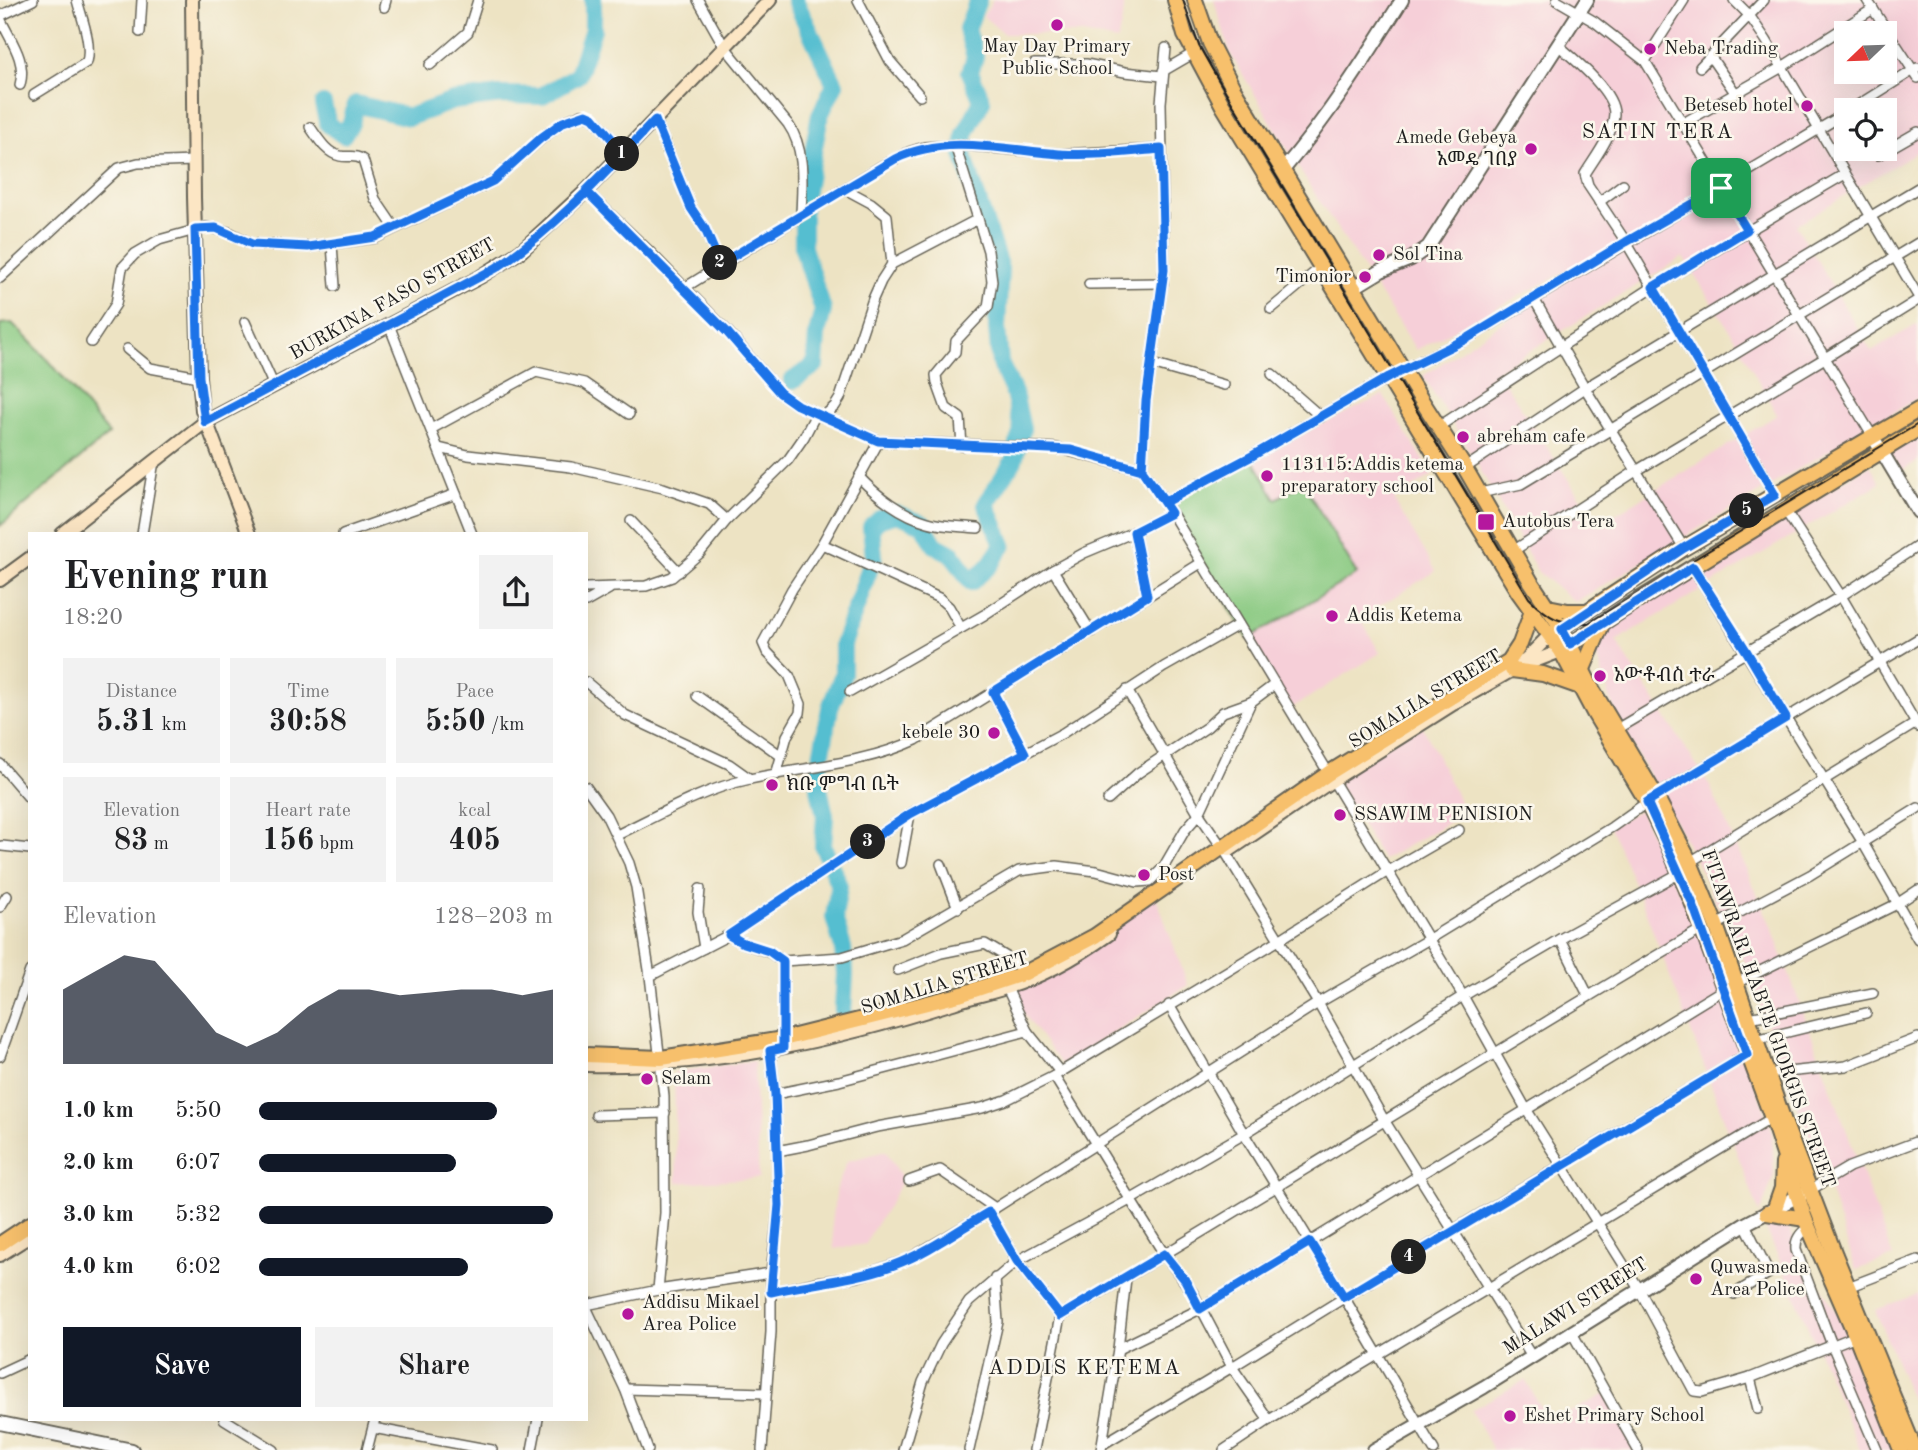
<!DOCTYPE html>
<html lang="en">
<head>
<meta charset="utf-8">
<style>
	:root { --surface:#fff; --page:#f2f2f2; --text:#202124; --muted:#757577; --accent:#111827 }
	body { margin:0; font-family:"Old Standard TT","Noto Serif Ethiopic",serif; background:var(--page); color:var(--text); height:100vh; display:flex; flex-direction:column; font-size:26px; white-space:nowrap }
	* { box-sizing:border-box; margin:0 }
	p { font-size:23px; color:var(--muted) }
	.icon { flex:none; width:38px; height:38px; fill:none; stroke:currentColor; stroke-width:2; stroke-linecap:round; stroke-linejoin:round }
	.map { position:relative; flex:1; overflow:hidden }
	.side { position:absolute; left:28px; top:532px; width:560px; height:889px; display:flex; flex-direction:column; background:var(--surface); border-radius:0px; box-shadow:0 7px 28px #0002 }
	.side>* { flex:none }
	.needle { width:46px; rotate:247deg }
	.controls { position:absolute; left:1834px; top:21px; display:grid; gap:14px }
	.controls a { display:grid; place-items:center; width:63px; height:63px; border-radius:0px; background:var(--surface); box-shadow:0 7px 28px #0002; font-size:35px }
	.pin { position:absolute; display:grid; place-items:center; width:60px; height:60px; color:#fff; margin:-30px; border-radius:14px; box-shadow:0 4px 10px #0006 }
	.km { position:absolute; width:35px; height:35px; margin:-18px; border-radius:50%; background:#222; color:#fff; font-size:19px; line-height:35px; text-align:center }
	.round { display:grid; place-items:center; flex:none; width:74px; height:74px; border-radius:0px; background:var(--page) }
	.summary { display:flex; align-items:center; justify-content:space-between; height:119px; padding:0 35px }
	h1 { font-size:38px; font-weight:600; line-height:52px }
	.stats { display:grid; grid-template-columns:repeat(3,1fr); gap:10px; height:119px; padding:7px 35px }
	.stats div { display:grid; align-content:center; border-radius:0px; background:var(--page); text-align:center }
	.stats b { font-size:30px; font-weight:600 }
	.stats small { font-size:19px; font-weight:400 }
	.stats p { font-size:19px }
	.chart { height:196px; padding:14px 35px }
	.chart p { display:flex; justify-content:space-between }
	.chart svg { width:100%; height:126px; margin-top:7px; fill:var(--accent); opacity:.7 }
	.button { display:flex; gap:14px; margin-top:auto; padding:14px 35px }
	.button a { flex:1; height:80px; border-radius:0px; background:var(--accent); color:#fff; font-size:28px; font-weight:600; line-height:80px; text-align:center }
	.button a+a { background:var(--page); color:var(--text) }
	ul { padding:0 35px; list-style:none; font-size:23px }
	li { display:grid; grid-template-columns:112px 84px 1fr; align-items:center; height:52px }
	li i { height:18px; border-radius:9px; background:var(--accent) }
	.map>svg:first-child { display:block }
</style>
</head>
<body>
<div class="map">
<svg width="1918" height="1450" viewBox="0 0 1918 1450">
	<rect width="100%" height="100%" fill="#fbf7ec"/>
	<filter id="ink" filterUnits="userSpaceOnUse"><feTurbulence type="fractalNoise" baseFrequency=".0143" numOctaves="2"/><feDisplacementMap in="SourceGraphic" scale="14" xChannelSelector="R" yChannelSelector="G"/><feConvolveMatrix kernelMatrix="1 2 1 2 8 2 1 2 1" color-interpolation-filters="sRGB"/></filter>
	<filter id="wash" filterUnits="userSpaceOnUse"><feTurbulence type="fractalNoise" baseFrequency=".00686" numOctaves="4" result="noise"/><feDisplacementMap in="SourceGraphic" scale="28" xChannelSelector="R" yChannelSelector="G"/><feGaussianBlur stdDeviation="1.57" result="paint"/><feColorMatrix in="noise" values="0 0 0 0 0 0 0 0 0 0 0 0 0 0 0 0 0 1.4 0 .05"/><feComposite in="paint" operator="in"/></filter>
	<g filter="url(#wash)">
		<rect width="100%" height="100%" fill="#ede3c3"/>
		<g fill="#f6cfd8" fill-rule="evenodd">
			<path d="M993 0H1124V11L1117 41 1083 34H1004L983 16Z"/>
			<path d="M1214 0H1918V151L1796 225 1871 351 1918 324V398L1575 602 1538 572 1472 455 1423 376 1617 245 1416 350 1309 185 1231 55ZM1846 33H1885V72H1846ZM1846 110H1885V149H1846ZM1683 257 1739 345 1777 415 1598 525 1497 371Z"/>
			<path d="M1383 395 1433 475 1394 500 1436 571 1360 618 1380 653 1290 709 1248 639 1252 457Z"/>
			<path d="M1918 433V461L1901 471 1888 451Z"/>
			<path d="M1870 465 1880 483 1616 641 1709 784 1772 928 1893 1257 1856 1270 1825 1177 1771 1037 1750 973 1695 858 1616 716 1591 638Z"/>
			<path d="M1421 723 1465 813 1383 860 1334 779Z"/>
			<path d="M1639 810 1700 934 1772 1130 1774 1175 1760 1214 1789 1229 1819 1284 1848 1330 1895 1450H1860L1760 1214 1642 902 1610 827Z"/>
			<path d="M1155 894 1188 985 1062 1065 1029 1021 1005 986Z"/>
			<path d="M754 1061 759 1178 677 1183 674 1072Z"/>
			<path d="M886 1151 902 1178 892 1200 872 1231 866 1244 834 1249 832 1224 837 1187 847 1161Z"/>
			<path d="M1918 1294V1416L1875 1310Z"/>
			<path d="M1525 1380 1550 1422 1606 1394 1639 1450H1492L1471 1410Z"/>
		</g>
		<g fill="#89c981" stroke="#52724e" stroke-width="2">
			<path d="M12 323 51 363 109 434 0 526V324Z"/>
			<path d="M1252 457 1276 499 1303 483 1357 574 1248 639 1167 502Z"/>
		</g>
		<g fill="none" stroke-linecap="round" stroke-linejoin="round">
			<g stroke="#54bed0" stroke-width="18">
				<path d="M323 104 328 124 343 135 351 123 356 104 409 117 453 101 501 95 541 96 578 75 593 29V0"/>
				<path d="M792 381 815 365 817 334 823 310 803 248V205L820 115 835 84 795 0"/>
				<path d="M843 1010 845 974 843 948 834 917 839 886 823 846 825 816 817 779 830 708 843 674V644L874 556 871 527 880 519 897 514 923 524 935 545 952 554 971 582 989 566 1003 545 986 504 1014 460 1022 429 1014 393 1000 363 997 327 1000 269 963 154 965 134 982 101 970 72 975 57 967 29 978 0"/>
			</g>
		</g>
	</g>
	<g filter="url(#ink)">
		<g fill="none" stroke-linecap="round" stroke-linejoin="round">
			<defs>
				<g id="minor">
					<path d="M698 0 724 46 788 124C806 149 802 185 801 215"/>
					<path d="M858 0 890 61 920 96"/>
					<path d="M1557 0 1595 22 1645 61 1873 437"/>
					<path d="M1734 0 1749 15 1766 40 1918 296"/>
					<path d="M1867 0 1918 78"/>
					<path d="M384 7 386 0"/>
					<path d="M0 16 33 0"/>
					<path d="M0 18C10 40 27 60 20 85"/>
					<path d="M140 32 142 0"/>
					<path d="M1558 45C1574 59 1614 91 1614 114 1613 135 1596 156 1585 174L1588 185 1626 242 1775 495"/>
					<path d="M1166 48 1161 103 1164 270 1146 401 1142 470 1165 502 1463 996 1526 1109 1639 1289 1694 1391 1702 1392 1750 1378 1856 1336"/>
					<path d="M1710 56 1736 94"/>
					<path d="M1645 61 1684 0"/>
					<path d="M1034 64H1086L1125 72 1162 76"/>
					<path d="M430 65 468 32 478 0"/>
					<path d="M1700 67 1764 0"/>
					<path d="M1163 71 1194 53"/>
					<path d="M34 95 87 62C92 43 82 19 77 0"/>
					<path d="M1850 110 1917 68"/>
					<path d="M655 119 691 208 705 229 720 265"/>
					<path d="M1682 124 1782 67 1873 9"/>
					<path d="M310 127C318 138 326 153 340 156 349 158 356 154 363 160L375 199 394 227"/>
					<path d="M955 145 988 251 992 281 988 307 956 341 955 352 936 375 937 383 946 408 960 418 962 446"/>
					<path d="M1878 155 1918 132"/>
					<path d="M845 189 871 203 887 216 892 264"/>
					<path d="M586 191 647 249 728 332 780 393 797 405 879 441 1057 448 1142 470"/>
					<path d="M1599 202 1623 184"/>
					<path d="M332 244 335 286"/>
					<path d="M0 278 119 168 138 163 194 161"/>
					<path d="M1089 284 1163 283"/>
					<path d="M684 288 880 167 909 152 925 147 961 145 1060 154 1161 149"/>
					<path d="M1534 299 1585 388 1684 548"/>
					<path d="M1271 309 1321 267"/>
					<path d="M245 322 274 386"/>
					<path d="M389 325 472 534"/>
					<path d="M91 342 116 304 122 268 135 254 159 240 206 227 229 232 252 244 270 245 308 247 375 238 493 181 542 138 563 122 582 114 593 117 624 153"/>
					<path d="M127 349 150 368 199 377"/>
					<path d="M1152 364 1224 385"/>
					<path d="M1272 374 1321 417"/>
					<path d="M823 417 835 406 840 398 873 299 881 281 892 264 978 219"/>
					<path d="M1438 427 1653 287 1845 174"/>
					<path d="M431 429 536 372 584 383 629 414"/>
					<path d="M439 448 468 455 571 467 663 488 709 504 727 520"/>
					<path d="M1465 468 1585 388 1918 188"/>
					<path d="M859 477C877 496 902 515 928 522 944 527 961 526 978 528"/>
					<path d="M1480 493 1521 484 1918 243"/>
					<path d="M1165 502 1252 456 1389 377 1468 338 1846 113"/>
					<path d="M1785 510 1841 596 1918 727"/>
					<path d="M631 521 679 572"/>
					<path d="M1134 532 1147 596"/>
					<path d="M142 534 154 461"/>
					<path d="M343 534 456 494"/>
					<path d="M822 544 939 598 949 607 961 628"/>
					<path d="M1513 551 1636 471 1825 358 1918 300"/>
					<path d="M1693 567 1862 841 1918 939"/>
					<path d="M1053 570 1091 632"/>
					<path d="M586 588 646 586 672 577 700 553 727 520 788 460 804 437 816 414"/>
					<path d="M586 602 609 589"/>
					<path d="M586 682 625 715 729 764 750 779"/>
					<path d="M1127 690 1199 814 1226 853 1318 1003 1384 1120 1532 1357"/>
					<path d="M850 692 984 615 1053 570 1084 553 1134 532 1171 513"/>
					<path d="M993 692 1025 753"/>
					<path d="M697 696 780 755"/>
					<path d="M1615 730 1841 596 1918 546"/>
					<path d="M0 764 30 799"/>
					<path d="M776 775 787 736 800 713 801 704 789 675 767 652 763 643 792 589 822 544 879 441"/>
					<path d="M586 787 606 815 629 863 636 887 650 976 664 1096 665 1213 658 1290"/>
					<path d="M1108 800 1138 773 1207 727 1223 712 1251 702 1275 684"/>
					<path d="M1459 830 1388 871 1279 940 1054 1076 1164 1254 1193 1293 1232 1367 1452 1231 1747 1055"/>
					<path d="M617 835C660 814 703 789 750 779 805 767 864 764 916 740L1201 563"/>
					<path d="M2 846 30 849"/>
					<path d="M1690 862 1918 722"/>
					<path d="M901 863 910 814"/>
					<path d="M941 864 958 908"/>
					<path d="M700 889 698 912 704 948"/>
					<path d="M0 907 7 896"/>
					<path d="M1716 925 1810 875 1918 808"/>
					<path d="M729 935 741 942 769 952 783 961 842 957 902 939 1019 871 1057 866 1096 871 1137 882 1150 881 1163 868 1185 830 1199 814 1251 702"/>
					<path d="M1560 939 1588 995"/>
					<path d="M898 970 941 953 985 944 1010 959 1027 975"/>
					<path d="M650 976 729 935 910 814 1063 733 1164 667 1238 625"/>
					<path d="M1007 988 1027 1031 1060 1072"/>
					<path d="M1169 1005 1244 1134 1344 1297 1434 1450"/>
					<path d="M1749 1018 1873 993"/>
					<path d="M1755 1040 1866 1013"/>
					<path d="M783 1043V961"/>
					<path d="M0 1056 30 971"/>
					<path d="M1767 1074 1846 1066 1918 1038"/>
					<path d="M775 1094 839 1081 1027 1031"/>
					<path d="M596 1115 665 1113"/>
					<path d="M777 1151 808 1145 877 1127 982 1108 1006 1100 1054 1076"/>
					<path d="M909 1181 940 1170 995 1208"/>
					<path d="M1810 1190 1849 1167 1918 1141"/>
					<path d="M989 1212 1017 1261 1060 1316 1034 1450"/>
					<path d="M1808 1227C1800 1234 1795 1239 1796 1250L1832 1345 1877 1450"/>
					<path d="M1848 1287 1918 1260"/>
					<path d="M771 1292 817 1282 857 1277 907 1260 989 1212 1318 1003 1429 939 1612 827 1656 796 1918 639"/>
					<path d="M1734 1294 1769 1273 1745 1224"/>
					<path d="M586 1305 658 1290 771 1273"/>
					<path d="M586 1307 625 1389 648 1450"/>
					<path d="M1060 1316C1276 1191 1486 1055 1702 929"/>
					<path d="M1571 1331 1638 1450"/>
					<path d="M1118 1349 1200 1309 1724 989 1897 904 1918 890"/>
					<path d="M0 1373 30 1359"/>
					<path d="M1750 1378 1758 1409"/>
					<path d="M625 1389 766 1393"/>
					<path d="M224 1419 274 1450"/>
					<path d="M373 1428 492 1450"/>
					<path d="M1103 1444 1232 1367 1269 1420"/>
					<path d="M367 1450 375 1419"/>
					<path d="M532 1450 538 1419"/>
					<path d="M762 1450 771 1332V1273L779 1205 775 1094 770 1051"/>
					<path d="M903 1450 923 1382 941 1344 969 1302 1017 1261 1130 1200 1244 1134 1463 996 1560 939 1680 873"/>
					<path d="M969 1450 998 1322 995 1278"/>
					<path d="M1101 1450 1118 1349 1126 1278"/>
					<path d="M1224 1450 1269 1420 1772 1118"/>
				</g>
				<g id="tertiary">
					<path d="M1283 170C1328 117 1365 59 1402 0"/>
					<path d="M1353 288 1381 271 1411 259 1428 247 1587 0"/>
					<path d="M1873 437 1918 512"/>
					<path d="M0 1423 132 1450"/>
					<path d="M1374 1450 1484 1387 1745 1224 1806 1192"/>
				</g>
				<g id="secondary">
					<path d="M192 0 194 197 199 377 202 410 249 534"/>
					<path d="M62 534 205 422 480 277 521 251 586 191 770 0"/>
					<path d="M0 580 30 558"/>
					<path d="M1521 664 1550 635"/>
					<path d="M1230 850 1333 780 1453 704 1514 669 1561 651"/>
					<path d="M586 1065C712 1068 834 1041 953 1003 970 997 988 994 1005 988 1042 977 1077 957 1109 934"/>
					<path d="M0 1255 30 1236"/>
				</g>
				<g id="primary">
					<path d="M1175 0 1185 35 1223 106 1519 593 1561 651 1595 715 1647 802 1668 845 1692 902 1772 1118 1805 1219 1858 1341 1901 1450"/>
					<path d="M1195 0 1210 43 1233 88 1422 401 1465 468 1531 582 1562 629 1591 687 1656 796 1690 862 1716 925 1786 1127 1835 1255 1915 1450"/>
					<path d="M1548 607 1568 611H1588"/>
					<path d="M1555 632 1684 548 1918 410"/>
					<path d="M1565 648 1621 611 1918 429"/>
					<path d="M1583 669 1601 627"/>
					<path d="M1512 670 1543 674 1580 687"/>
					<path d="M586 1055 661 1058 783 1039 959 995 1025 973 1095 936 1329 773 1509 661 1520 644 1532 611"/>
					<path d="M1775 1208 1782 1188 1783 1163"/>
					<path d="M1767 1213 1805 1219"/>
					<path d="M0 1244 30 1224"/>
				</g>
			</defs>
			<use href="#minor" stroke="#656256" stroke-width="12"/>
			<use href="#tertiary" stroke="#656256" stroke-width="16"/>
			<use href="#secondary" stroke="#656256" stroke-width="16"/>
			<use href="#primary" stroke="#656256" stroke-width="18"/>
			<use href="#minor" stroke="#fff" stroke-width="9"/>
			<use href="#tertiary" stroke="#fff" stroke-width="12"/>
			<use href="#secondary" stroke="#fce6c4" stroke-width="12"/>
			<use href="#primary" stroke="#f7c06c" stroke-width="14"/>
			<path stroke="#1c1c1c" stroke-width="2" d="M1183 0 1199 46 1212 69 1529 598C1550 619 1559 624 1589 623L1918 424"/>
		</g>
	</g>
	<g fill="none" stroke-linecap="round" stroke-linejoin="round" filter="url(#ink)">
		<defs>
			<path id="route" d="M1721 188 1626 242 1468 338 1389 377 1252 456 1165 502 1142 470 1071 450 878 441 797 405 780 393 727 332 586 191 624 153 593 117 586 114 563 122 541 138 493 181 375 237 308 247 270 245 252 244 216 228 195 229 199 377 205 422 496 268C556 228 606 172 655 120L691 208 705 229 720 264 895 159C947 134 1004 150 1059 154 1093 156 1127 152 1161 149L1164 270 1146 401 1142 470 1171 513 1134 532 1147 596 993 692 1025 753 910 814 729 935 741 942 769 951 783 961V1048L770 1051 775 1094 779 1205 771 1292C812 1283 854 1280 894 1265 927 1253 958 1230 989 1212L1017 1261 1060 1316 1164 1254 1185 1280 1200 1309 1310 1242 1344 1297 1747 1055 1692 902 1647 802 1786 718 1747 652 1693 567 1570 644 1562 629 1684 548 1775 495 1653 287 1747 230 1721 188"/>
		</defs>
		<use href="#route" stroke="#fff" stroke-width="14"/>
		<use href="#route" stroke="#1a73e8" stroke-width="9"/>
	</g>
	<g fill="#b5179e" stroke="#fbf7ec" stroke-width="2.5">
		<circle cx="1057" cy="25" r="7"/>
		<circle cx="1650" cy="49" r="7"/>
		<circle cx="1807" cy="106" r="7"/>
		<circle cx="1531" cy="149" r="7"/>
		<circle cx="1379" cy="255" r="7"/>
		<circle cx="1365" cy="277" r="7"/>
		<circle cx="1463" cy="437" r="7"/>
		<circle cx="1267" cy="476" r="7"/>
		<rect x="1477" y="513" width="18" height="18" rx="3.5"/>
		<circle cx="1332" cy="616" r="7"/>
		<circle cx="1600" cy="676" r="7"/>
		<circle cx="994" cy="733" r="7"/>
		<circle cx="772" cy="785" r="7"/>
		<circle cx="1340" cy="815" r="7"/>
		<circle cx="1144" cy="875" r="7"/>
		<circle cx="647" cy="1079" r="7"/>
		<circle cx="1696" cy="1279" r="7"/>
		<circle cx="628" cy="1314" r="7"/>
		<circle cx="1510" cy="1416" r="7"/>
	</g>
	<g text-anchor="middle" dominant-baseline="central" stroke-width="5" stroke-linejoin="round" paint-order="stroke">
		<g font-size="19" fill="#1c1c1c" stroke="#fbf7ec" text-anchor="start">
			<text x="1057" y="47" text-anchor="middle">May Day Primary<tspan x="1057" dy="22">Public School</tspan></text>
			<text x="1664" y="49">Neba Trading</text>
			<text x="1793" y="106" text-anchor="end">Beteseb hotel</text>
			<text x="1517" y="138" text-anchor="end">Amede Gebeya<tspan x="1517" dy="22">አመዴ ገበያ</tspan></text>
			<text x="1393" y="255">Sol Tina</text>
			<text x="1351" y="277" text-anchor="end">Timonior</text>
			<text x="1477" y="437">abreham cafe</text>
			<text x="1281" y="465">113115:Addis ketema<tspan x="1281" dy="22">preparatory school</tspan></text>
			<text x="1502" y="522">Autobus Tera</text>
			<text x="1346" y="616">Addis Ketema</text>
			<text x="1614" y="676">አውቶብስ ተራ</text>
			<text x="980" y="733" text-anchor="end">kebele 30</text>
			<text x="786" y="785">ክቡ ምግብ ቤት</text>
			<text x="1354" y="815">SSAWIM PENISION</text>
			<text x="1158" y="875">Post</text>
			<text x="661" y="1079">Selam</text>
			<text x="1710" y="1268">Quwasmeda<tspan x="1710" dy="22">Area Police</tspan></text>
			<text x="642" y="1303">Addisu Mikael<tspan x="642" dy="22">Area Police</tspan></text>
			<text x="1524" y="1416">Eshet Primary School</text>
		</g>
		<g font-size="19" fill="#1c1c1c" stroke="#fbf7ec">
			<text transform="translate(393 300) rotate(-29)">BURKINA FASO STREET</text>
			<text transform="translate(1426 700) rotate(-31)">SOMALIA STREET</text>
			<text transform="translate(945 984) rotate(-17)">SOMALIA STREET</text>
			<text transform="translate(1767 1019) rotate(70)">FITAWRARI HABTE GIORGIS STREET</text>
			<text transform="translate(1576 1307) rotate(-32)">MALAWI STREET</text>
		</g>
		<g font-size="21" letter-spacing="2" fill="#1c1c1c" stroke="#fbf7ec">
			<text x="1658" y="132">SATIN TERA</text>
			<text x="1085" y="1368">ADDIS KETEMA</text>
		</g>
	</g>
</svg>
<div class="controls">
<a><svg class="needle" viewBox="-14 -14 28 28"><path d="M0-13l5 13h-10z" fill="#e53935"/><path d="M0 13l5-13h-10z" fill="#757577"/></svg></a>
<a><svg class="icon" aria-label="locate" viewBox="0 0 24 24"><circle cx="12" cy="12" r="6"/><path d="M12 2v4M12 18v4M2 12h4M18 12h4"/></svg></a>
</div>
<div class="pin" style="left:1721px;top:188px;background:#1e9e55"><svg class="icon" aria-label="arrive" viewBox="0 0 24 24"><path d="M6 21V4h12l-3 4 3 4H6"/></svg></div>
<b class="km" style="left:622px;top:154px">1</b>
<b class="km" style="left:720px;top:263px">2</b>
<b class="km" style="left:868px;top:842px">3</b>
<b class="km" style="left:1409px;top:1257px">4</b>
<b class="km" style="left:1747px;top:511px">5</b>
<section class="side">
<div class="summary"><div><h1>Evening run</h1><p>18:20</p></div><a class="round"><svg class="icon" aria-label="share" viewBox="0 0 24 24"><path d="M12 15V3M7 8l5-5 5 5M5 13v7h14v-7"/></svg></a></div>
<div class="stats">
<div><p>Distance</p><b>5.31<small> km</small></b></div>
<div><p>Time</p><b>30:58</b></div>
<div><p>Pace</p><b>5:50<small> /km</small></b></div>
</div>
<div class="stats">
<div><p>Elevation</p><b>83<small> m</small></b></div>
<div><p>Heart rate</p><b>156<small> bpm</small></b></div>
<div><p>kcal</p><b>405</b></div>
</div>
<div class="chart"><p><span>Elevation</span>128–203 m</p>
<svg viewBox="0 0 160 44" preserveAspectRatio="none"><path d="M0 44V18L10 12L20 6L30 8L40 20L50 33L60 38L70 33L80 24L90 18L100 18L110 20L120 19L130 18L140 18L150 20L160 18V44z"/></svg>
</div>
<ul>
<li><b>1.0 km</b>5:50<i style="width:81%"></i></li>
<li><b>2.0 km</b>6:07<i style="width:67%"></i></li>
<li><b>3.0 km</b>5:32<i style="width:100%"></i></li>
<li><b>4.0 km</b>6:02<i style="width:71%"></i></li>
</ul>
<div class="button"><a>Save</a><a>Share</a></div>
</section>
</div>
</body>
</html>
